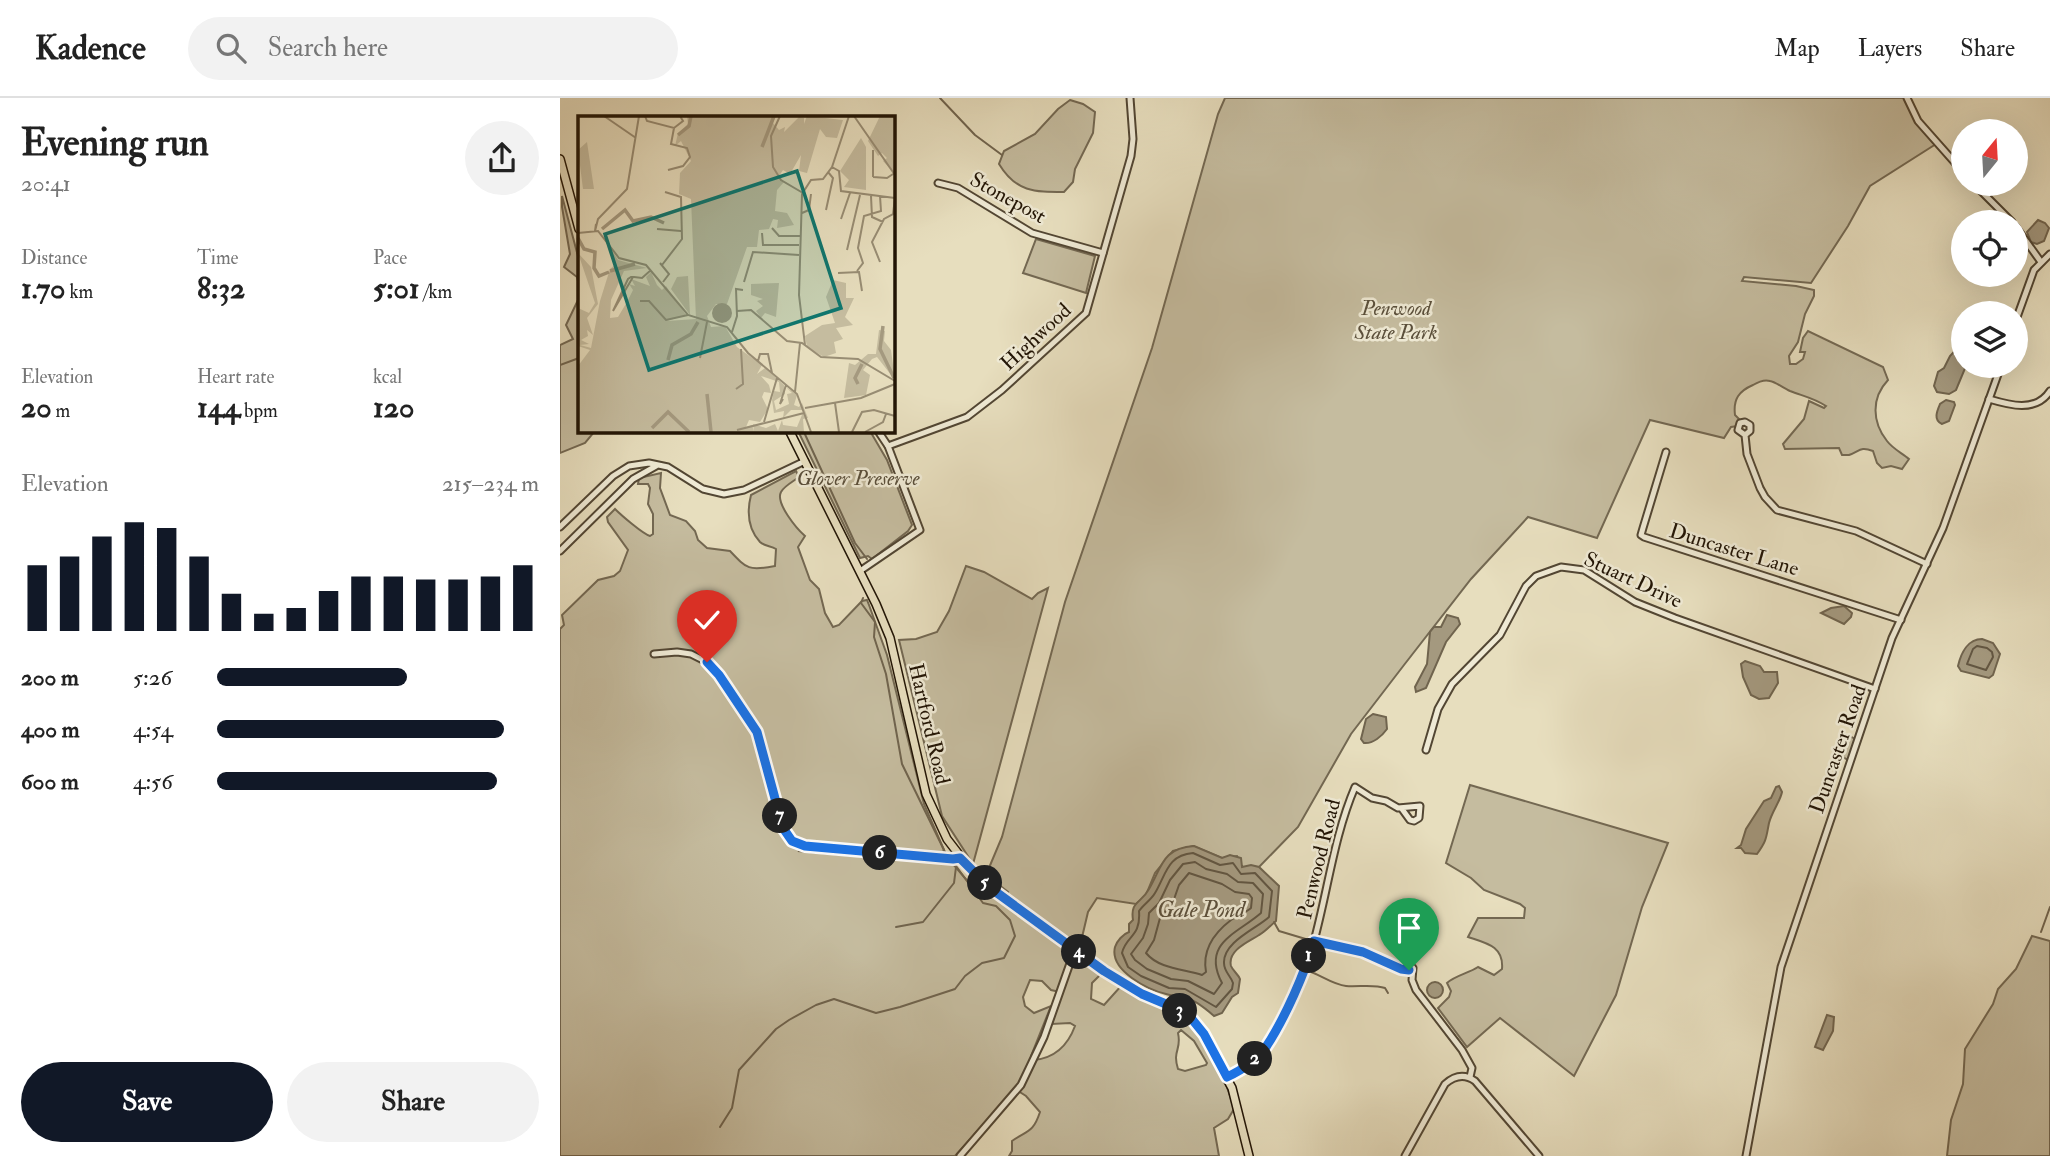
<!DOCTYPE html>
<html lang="en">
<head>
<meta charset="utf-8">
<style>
	:root { --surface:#fff; --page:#f2f2f2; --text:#222; --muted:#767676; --line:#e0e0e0; --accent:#111827 }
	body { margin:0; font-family:"IM FELL Double Pica",serif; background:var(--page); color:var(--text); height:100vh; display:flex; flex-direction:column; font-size:26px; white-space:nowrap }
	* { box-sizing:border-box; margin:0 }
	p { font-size:23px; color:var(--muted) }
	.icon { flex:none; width:38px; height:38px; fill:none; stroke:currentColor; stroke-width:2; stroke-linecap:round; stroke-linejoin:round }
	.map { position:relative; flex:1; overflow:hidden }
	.sheet { display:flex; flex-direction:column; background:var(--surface); width:560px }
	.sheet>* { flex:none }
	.needle { width:46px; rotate:18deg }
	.controls { position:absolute; left:1391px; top:21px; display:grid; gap:14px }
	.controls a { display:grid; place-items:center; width:77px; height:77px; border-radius:50%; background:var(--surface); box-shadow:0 7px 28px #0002; font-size:35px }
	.pin { position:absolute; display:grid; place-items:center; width:60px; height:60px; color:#fff; margin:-72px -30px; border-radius:50% 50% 50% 0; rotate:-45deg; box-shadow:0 0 7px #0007 }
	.pin .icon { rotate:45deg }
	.km { position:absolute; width:35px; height:35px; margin:-18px; border-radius:50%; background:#222; color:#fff; font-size:19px; line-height:35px; text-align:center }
	.round { display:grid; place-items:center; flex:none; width:74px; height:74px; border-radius:37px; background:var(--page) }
	.summary { display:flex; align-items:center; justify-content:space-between; height:119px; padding:0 21px }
	h1 { font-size:38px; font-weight:700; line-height:52px }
	.figures { display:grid; grid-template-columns:repeat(3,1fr); gap:10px; height:119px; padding:7px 21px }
	.figures div { display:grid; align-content:center }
	.figures b { font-size:30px; font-weight:700 }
	.figures small { font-size:19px; font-weight:400 }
	.figures p { font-size:19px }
	.chart { height:196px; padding:14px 21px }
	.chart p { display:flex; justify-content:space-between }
	.chart svg { width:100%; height:126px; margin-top:7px; stroke:var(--accent); stroke-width:6 }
	.action { display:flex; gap:14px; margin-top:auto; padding:14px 21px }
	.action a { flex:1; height:80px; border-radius:42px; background:var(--accent); color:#fff; font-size:28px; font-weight:700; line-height:80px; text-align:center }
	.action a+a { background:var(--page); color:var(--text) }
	ul { padding:0 21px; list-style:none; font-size:23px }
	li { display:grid; grid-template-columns:112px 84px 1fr; align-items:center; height:52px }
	li i { height:18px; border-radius:9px; background:var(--accent) }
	header { display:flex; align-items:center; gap:42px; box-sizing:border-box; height:98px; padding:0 35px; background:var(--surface); border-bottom:2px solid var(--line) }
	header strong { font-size:33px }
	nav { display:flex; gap:38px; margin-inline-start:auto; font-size:24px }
	.search { width:490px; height:63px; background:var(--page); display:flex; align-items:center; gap:18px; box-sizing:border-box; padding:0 24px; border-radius:38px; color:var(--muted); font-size:26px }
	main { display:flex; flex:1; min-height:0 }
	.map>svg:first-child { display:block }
</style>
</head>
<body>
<header>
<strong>Kadence</strong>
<div class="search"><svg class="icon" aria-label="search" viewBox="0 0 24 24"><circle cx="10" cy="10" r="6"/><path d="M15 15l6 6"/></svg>Search here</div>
<nav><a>Map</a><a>Layers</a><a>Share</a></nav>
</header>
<main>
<section class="sheet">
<div class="summary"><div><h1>Evening run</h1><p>20:41</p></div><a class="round"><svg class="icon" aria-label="share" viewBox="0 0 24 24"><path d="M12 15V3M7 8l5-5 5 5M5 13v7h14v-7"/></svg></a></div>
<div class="figures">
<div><p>Distance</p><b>1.70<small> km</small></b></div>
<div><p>Time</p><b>8:32</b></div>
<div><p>Pace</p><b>5:01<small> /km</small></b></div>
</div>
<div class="figures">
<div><p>Elevation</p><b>20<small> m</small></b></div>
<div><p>Heart rate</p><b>144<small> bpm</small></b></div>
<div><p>kcal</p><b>120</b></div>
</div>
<div class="chart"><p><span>Elevation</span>215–234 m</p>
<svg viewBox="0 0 160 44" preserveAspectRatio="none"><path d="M5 44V21M15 44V18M25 44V11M35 44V6M45 44V8M55 44V18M65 44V31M75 44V38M85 44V36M95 44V30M105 44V25M115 44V25M125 44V26M135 44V26M145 44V25M155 44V21"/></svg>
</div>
<ul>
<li><b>200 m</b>5:26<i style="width:59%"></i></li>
<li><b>400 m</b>4:54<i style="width:89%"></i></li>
<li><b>600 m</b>4:56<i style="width:87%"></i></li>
</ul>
<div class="action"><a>Save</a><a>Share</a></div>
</section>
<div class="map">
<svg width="1490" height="1058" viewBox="0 0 1490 1058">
	<rect width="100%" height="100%" fill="#e7debe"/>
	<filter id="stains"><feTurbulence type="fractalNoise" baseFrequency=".00286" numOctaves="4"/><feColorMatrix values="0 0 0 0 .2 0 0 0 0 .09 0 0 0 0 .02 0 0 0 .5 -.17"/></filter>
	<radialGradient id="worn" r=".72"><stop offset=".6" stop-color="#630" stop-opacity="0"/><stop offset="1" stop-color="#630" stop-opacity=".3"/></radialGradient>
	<g fill="#c5bc9f" stroke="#736852" stroke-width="2" fill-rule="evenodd">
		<path d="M665 0H1347L1376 46 1310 88 1288 128 1251 185 1184 179 1182 183 1236 188 1254 192V198L1245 216 1238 244 1229 258 1230 266H1236L1243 261 1245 254H1240L1243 240 1248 233 1323 269 1328 282C1311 300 1312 324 1327 343 1333 351 1342 355 1349 361L1342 371 1331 368 1322 370 1317 365 1313 353C1300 348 1300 353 1289 357H1282L1279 350 1225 351 1223 346 1244 321 1249 303 1264 310 1266 308C1254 300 1243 298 1230 293 1223 290 1216 284 1210 283 1204 281 1198 284 1193 287 1179 293 1173 301 1175 317L1182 324 1178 328 1171 329 1164 340 1090 322 1037 440 968 419 911 481 844 567 791 636 738 729 699 769H682L677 758 662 760 633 748 613 753 595 775 586 797 576 806 537 800 528 814 519 852 446 802 448 794 426 777 442 739 505 504 592 250 658 16Z"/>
		<path d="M510 2 523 6 535 14 533 35 515 71 513 84 504 94C474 94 456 94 439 66L444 53 475 36 498 11Z"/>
		<path d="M2 98 19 162V187L17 179 4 169 10 156 2 109Z"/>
		<path d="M476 141 535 158 526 195 463 175Z"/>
		<path d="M19 200V332L35 333 25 345 0 355V247L13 241 6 227Z"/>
		<path d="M238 333H310L327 362 352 427 348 433 312 461 308 458 300 460Z"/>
		<path d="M236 373 239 379C234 383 224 388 221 394 215 405 237 431 245 438L238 449 250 482 259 491 265 515 273 529 279 527 302 503 307 502 309 507 327 557 364 706 384 752 382 755 243 744 239 753 393 766 410 786 432 797 539 874V878L532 885 531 901 544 907 561 888C580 899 604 906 621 916 645 931 667 985 674 1011L668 1021 654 1030 659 1058H449L452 1053V1043C468 1032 473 1035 480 1014L466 998 455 991 395 1058H0V531L4 527 2 517 38 482 54 478 60 473 68 452 48 424 47 419 55 411C61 417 83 436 90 438L93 436V416L88 406 90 390 88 386H78L79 380 101 375 100 390 110 417 126 423 135 433 138 442 147 450 170 453C187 471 189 473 215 468L216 451C211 448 204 448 200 444 188 431 187 413 191 397ZM470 882 482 883 491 892 500 894 492 926 510 925 515 928C508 947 495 960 474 962L471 958 491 908 474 915 465 908 463 899ZM621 932 634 943 647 965 646 967 625 973 618 971C612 952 622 952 618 935Z"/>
		<path d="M406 468 424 474 472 501 478 495 488 490 413 766 382 718 339 542 356 541 377 534 389 513Z"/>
		<path d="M1288 637 1295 641 1288 662 1278 656 1282 640Z"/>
		<path d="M910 687 1108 745 1082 809 1056 897 1014 978 940 920 907 949 878 910 889 899 891 893 887 885C894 878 909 875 918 869L934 877 942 871C944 848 926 845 908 839L918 820H964L965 810 960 806 924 792 911 780 886 765Z"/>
		<path d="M1472 838 1490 843V1058H1387L1391 1022 1403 986 1405 951 1433 906 1438 891 1456 871Z"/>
	</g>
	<g fill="#a4997f" stroke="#70644e" stroke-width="2">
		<path d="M1478 122 1485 125 1489 130 1484 143 1477 146 1471 144 1467 134Z"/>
		<path d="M1403 244 1404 268H1406L1396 292 1389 296 1377 294 1374 288 1378 274 1384 270 1390 258Z"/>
		<path d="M1386 302 1394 304 1395 307 1389 323 1382 326C1373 322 1377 313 1380 306Z"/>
		<path d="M1284 508 1292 515 1291 519 1284 526 1261 515 1271 510Z"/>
		<path d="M887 517 898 520 900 526 886 544 866 590 856 594 855 589 867 566 870 534 874 529H881Z"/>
		<path d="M1422 541 1433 545 1440 556 1433 577 1429 580 1401 573 1398 568C1401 555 1408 541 1422 541Z"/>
		<path d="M1185 563 1200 568 1204 574H1217L1218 585 1209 600 1199 601 1191 597 1183 579 1181 566Z"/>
		<path d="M813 616 826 619 827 631C822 638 813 646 804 645L801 641 806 621Z"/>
		<path d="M1219 688 1222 694C1220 704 1212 713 1209 725 1206 740 1207 742 1197 756L1185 755 1181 750H1177L1181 747 1186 731 1204 703 1211 700 1216 689Z"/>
		<path d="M634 748 662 760 670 757 681 760 682 769 691 767 699 769 719 788 716 823C711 827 705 834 699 837 690 843 667 852 671 868 673 873 678 876 680 881L678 895 672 899 662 915 654 918C645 910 634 901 622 898 617 897 611 898 606 896 589 892 549 873 555 849 557 843 563 836 569 834V826L573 822C570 803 581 806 589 791 602 769 602 750 634 748Z"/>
		<circle cx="875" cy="892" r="8"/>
		<path d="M1267 917 1274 919 1273 933 1263 952 1255 949Z"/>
	</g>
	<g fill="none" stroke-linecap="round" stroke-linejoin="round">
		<g stroke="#625642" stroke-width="2">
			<path d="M1417 548 1427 550 1432 554 1433 559 1426 572 1407 566 1413 551Z"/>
			<path d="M633 755 660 767 673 765 681 776 695 775 712 793 709 819C696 831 663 844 664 865 664 874 671 878 673 885L672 891 656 909 625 891 609 890 581 878 568 869 562 855C566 837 581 840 579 813 584 806 591 802 595 795 606 777 607 757 633 755Z"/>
			<path d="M635 764 646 771 667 776 678 784 693 785 703 796 701 815C677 836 641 845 662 885L654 896 628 883 611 881 587 871 575 862 571 856 583 840 588 826 589 815 599 805 610 782 623 766Z"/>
			<path d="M629 775 662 786 675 794 689 796 692 800 691 810C685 815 678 817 671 822 654 835 642 852 646 874L642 877C624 871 599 871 586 855L594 842 600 820 613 804 619 787Z"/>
		</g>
		<g stroke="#70644e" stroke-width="2">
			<path d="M380 0 415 37 442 57"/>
			<path d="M0 267 19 260"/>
			<path d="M243 332 295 445 307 461"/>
			<path d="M303 500 301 505 315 524 314 539 326 576 342 666 385 754"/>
			<path d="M714 824 719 833 749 842"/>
			<path d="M336 829 363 824 394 785 396 769"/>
			<path d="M1481 834 1490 809"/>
			<path d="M749 873C760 877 774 887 786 888 799 889 814 886 825 890L828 895"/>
			<path d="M160 1029 172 1010 179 972 216 931 229 922 256 907 274 901 316 915 340 909 395 891 405 878 422 865 444 860 455 838 450 822 436 808 423 805 396 768"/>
		</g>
		<defs>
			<g id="minor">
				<path d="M1347 0 1358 23 1404 75"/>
				<path d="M378 85 398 90 472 135 543 155"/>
				<path d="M1414 86 1452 124"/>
				<path d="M1456 129 1481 164"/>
				<path d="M1456 222 1474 172 1490 156"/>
				<path d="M1429 301C1449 307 1476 315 1490 293"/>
				<path d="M1185 337 1178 332 1180 325 1185 324 1190 327V333L1185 337 1187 356 1200 390 1205 399 1217 412 1296 433 1367 466"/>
				<path d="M328 348 407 319 442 292 526 215 571 58 573 41 570 0"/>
				<path d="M1106 354 1083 430 1081 437 1084 439 1341 522"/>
				<path d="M0 429 53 378 69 368 89 365 108 369 143 391 164 396 184 392 245 363"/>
				<path d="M0 453 73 381 96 368"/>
				<path d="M300 473 360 432 328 348 318 333"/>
				<path d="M94 556 117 554 131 556 147 564 159 577 197 634 223 730 232 743 245 748 393 761 400 759"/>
				<path d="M866 652 878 611 892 586 940 537 966 488 976 478 1001 469 1024 472 1075 504 1115 520 1315 591"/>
				<path d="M754 843 803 854 841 871 846 873 853 870 852 882 856 892 902 952 912 970 910 979"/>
				<path d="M667 980C698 964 707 947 722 917 734 893 747 869 754 843 768 792 774 738 795 689L812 700 826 703 838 710 860 708 859 720 854 723 850 722 842 711"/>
				<path d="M400 1058 461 987 484 939 515 851"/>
				<path d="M845 1058 885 986C894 978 904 975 915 983L979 1058"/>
				<path d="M1186 1058 1221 869 1332 540 1383 430 1441 268"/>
			</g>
			<g id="major">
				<path d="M0 61 19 131"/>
				<path d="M229 332 316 506 330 540 366 696 387 741 414 776 446 801 557 882 582 896 623 914 638 928 672 990 689 1058"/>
			</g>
		</defs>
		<use href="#minor" stroke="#524633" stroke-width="9"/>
		<use href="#major" stroke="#211405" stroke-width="10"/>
		<use href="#minor" stroke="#efead5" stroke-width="5"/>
		<use href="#major" stroke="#e7debe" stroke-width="7"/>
	</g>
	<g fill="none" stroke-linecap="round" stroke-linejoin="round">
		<defs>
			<path id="route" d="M147 564 159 577 197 634 223 730 232 743 245 748 393 761 400 760 429 789 544 873 582 896 613 909 631 920 644 936 667 979C682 972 697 962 706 949 725 920 745 875 754 843L803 854 841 871 849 872"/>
		</defs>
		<use href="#route" stroke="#fff" stroke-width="14"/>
		<use href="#route" stroke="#1a73e8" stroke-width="9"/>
	</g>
	<g text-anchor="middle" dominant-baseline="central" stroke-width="5" stroke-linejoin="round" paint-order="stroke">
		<g font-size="21" fill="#211405" stroke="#efead5">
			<text transform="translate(448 100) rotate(29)">Stonepost</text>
			<text transform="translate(476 239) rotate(-43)">Highwood</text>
			<text transform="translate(1174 452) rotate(17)">Duncaster Lane</text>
			<text transform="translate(1073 482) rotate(25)">Stuart Drive</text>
			<text transform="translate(369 626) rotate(77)">Hartford Road</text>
			<text transform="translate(1278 651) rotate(-71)">Duncaster Road</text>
			<text transform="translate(759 761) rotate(-76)">Penwood Road</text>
		</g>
		<g font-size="21" font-style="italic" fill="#5a4f3b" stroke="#efead5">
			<text x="836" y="210">Penwood<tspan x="836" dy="24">State Park</tspan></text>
			<text x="298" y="380">Glover Preserve</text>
		</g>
		<g font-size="23" font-style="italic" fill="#5c503c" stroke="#efead5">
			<text x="641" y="811">Gale Pond</text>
		</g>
	</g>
	<g transform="translate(18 18)">
		<rect width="317" height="317" fill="#e7debe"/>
		<path d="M109 0H198L195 7 201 14 207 11 206 16 221 1 226 2V8L229 0 265 4 259 22 248 21 242 13 229 57 221 55 223 39 212 58 205 54 201 60 197 55 201 62 206 66 199 74 197 95 209 97 216 109 199 112 200 104 195 103 191 113 181 114 179 131H169L149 188H138L129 200 133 211 147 210 159 231 184 249 179 258 187 252 206 269 207 278 196 285 198 294 211 288 209 278 214 277 208 271 219 279 216 289 221 291 224 287 230 302 225 303 226 316H0V250L12 234 0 230V192L11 197 17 187 0 137 13 151 20 188 9 202 15 219 9 214 10 220 3 224 11 228 2 229 13 232 22 185 32 153 38 148 31 130 40 144 69 152 46 155 33 184 32 202 40 201 49 186 55 174 51 168 57 170 53 163 72 170 68 161 73 156 79 169 84 174 88 170 108 199 89 205 118 203 113 83 101 78 102 57 113 45 103 25 97 30 100 17 110 8ZM183 260 201 266 202 276 196 275 194 284 196 297 206 295 205 302 213 294H226L219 311 205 309 204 304 200 315 197 308 188 312 175 308 176 315 174 309 168 311 171 304 182 306 190 293 184 281 186 276 193 277 191 269ZM302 0H317V58L305 45 309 42 304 37 300 40 290 25ZM283 22 288 31V74L266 71 271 64 262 55ZM9 26 16 73H5L0 34ZM110 160 112 199 93 173 99 161ZM255 164 268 167V182H276L267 201 275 209 258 212 265 223 256 226 258 237 246 241 229 231 227 220 244 209 257 207 248 181ZM201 167 198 201 187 197 183 202 178 195 185 190 179 185 185 183 173 179V168ZM301 214 307 215 306 225 313 234 317 264 299 241 294 243 285 254 292 259 288 279 266 282 271 247 277 249 290 238H298Z" fill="#c5bc9f" fill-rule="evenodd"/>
		<path d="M134 197a10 10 0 1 1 20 0a10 10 0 1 1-20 0Z" fill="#a4997f"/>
		<path fill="none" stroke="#a4997f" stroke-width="3.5" d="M100 19 111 10 113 0M184 31 196 0M24 113 47 94 55 105 73 101 86 107M0 122 6 133 17 136 16 152 21 160 31 156M32 155 57 148M305 210 302 233 316 262M90 244 94 229 113 218 120 206M280 268 277 262 284 248M129 278 133 316M74 312 90 296 111 316"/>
		<path fill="none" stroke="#988d74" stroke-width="2" d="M26 0 58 22M67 0 69 5 96 12 105 5 102 0M202 0 193 20 195 51 203 64 225 77M276 0 317 59M295 34V61M254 51 261 55 263 75 317 82M90 54 105 50 112 41 109 32 93 28 96 12M295 61 309 62 315 58M293 80 294 101 305 106M248 94 255 62 250 56M224 97 231 94 233 78M263 103 272 77M18 108 17 115 20 103 49 73 61 0M194 112 201 120H222M79 113 103 115M0 117 20 115 41 142 68 149 110 199 149 211 170 237 219 278 233 316M184 117 185 129H221M269 134 282 79M302 146 294 126 306 103 315 98 317 82M82 147 91 158 85 166M84 149 104 123 103 81 87 76M279 155 285 147 280 132 286 100 303 95 302 80M260 157 281 156 284 175M55 161 35 195 50 163 53 161H56L64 162 73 154M166 166 175 136 221 139M62 185H71L88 204 110 199M159 195 173 194 209 225 224 227 243 241 280 243 317 265M154 216 159 200 158 173 165 174M227 229 221 179 224 78 233 64 245 63 254 51 271 0M122 242 129 206M180 245 182 238H190L194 257M158 273 165 268 163 233M217 276 222 227M205 283 202 288 208 269M257 287 261 316M227 292 283 282 317 268M186 306 199 262M159 314 226 297M274 316 284 296 296 294 317 300M287 316 305 306 308 298"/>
		<path fill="#0f766e" fill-opacity="0.15" stroke="#0f766e" stroke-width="3.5" d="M219 55 263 192 71 254 27 118Z"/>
		<rect width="317" height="317" fill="none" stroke="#211405" stroke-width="3.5"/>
	</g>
	<rect width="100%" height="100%" filter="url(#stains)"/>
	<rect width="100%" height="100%" fill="url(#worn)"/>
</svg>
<div class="controls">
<a><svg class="needle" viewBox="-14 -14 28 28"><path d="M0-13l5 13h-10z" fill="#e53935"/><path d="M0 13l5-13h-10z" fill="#767676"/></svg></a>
<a><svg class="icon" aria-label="locate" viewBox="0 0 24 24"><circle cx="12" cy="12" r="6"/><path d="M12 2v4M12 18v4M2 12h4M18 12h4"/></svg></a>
<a><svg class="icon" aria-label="layers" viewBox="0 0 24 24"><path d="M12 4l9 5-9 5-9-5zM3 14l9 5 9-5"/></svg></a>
</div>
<div class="pin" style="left:849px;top:872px;background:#1e9e55"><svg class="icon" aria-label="arrive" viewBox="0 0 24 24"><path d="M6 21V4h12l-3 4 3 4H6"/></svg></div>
<div class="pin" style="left:147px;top:564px;background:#d93025"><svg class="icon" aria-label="check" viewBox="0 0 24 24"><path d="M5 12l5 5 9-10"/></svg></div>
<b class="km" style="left:749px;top:858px">1</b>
<b class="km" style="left:695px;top:961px">2</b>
<b class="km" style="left:620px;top:913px">3</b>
<b class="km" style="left:519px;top:854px">4</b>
<b class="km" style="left:425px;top:785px">5</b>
<b class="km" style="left:320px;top:755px">6</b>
<b class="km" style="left:220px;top:718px">7</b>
</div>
</main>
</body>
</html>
